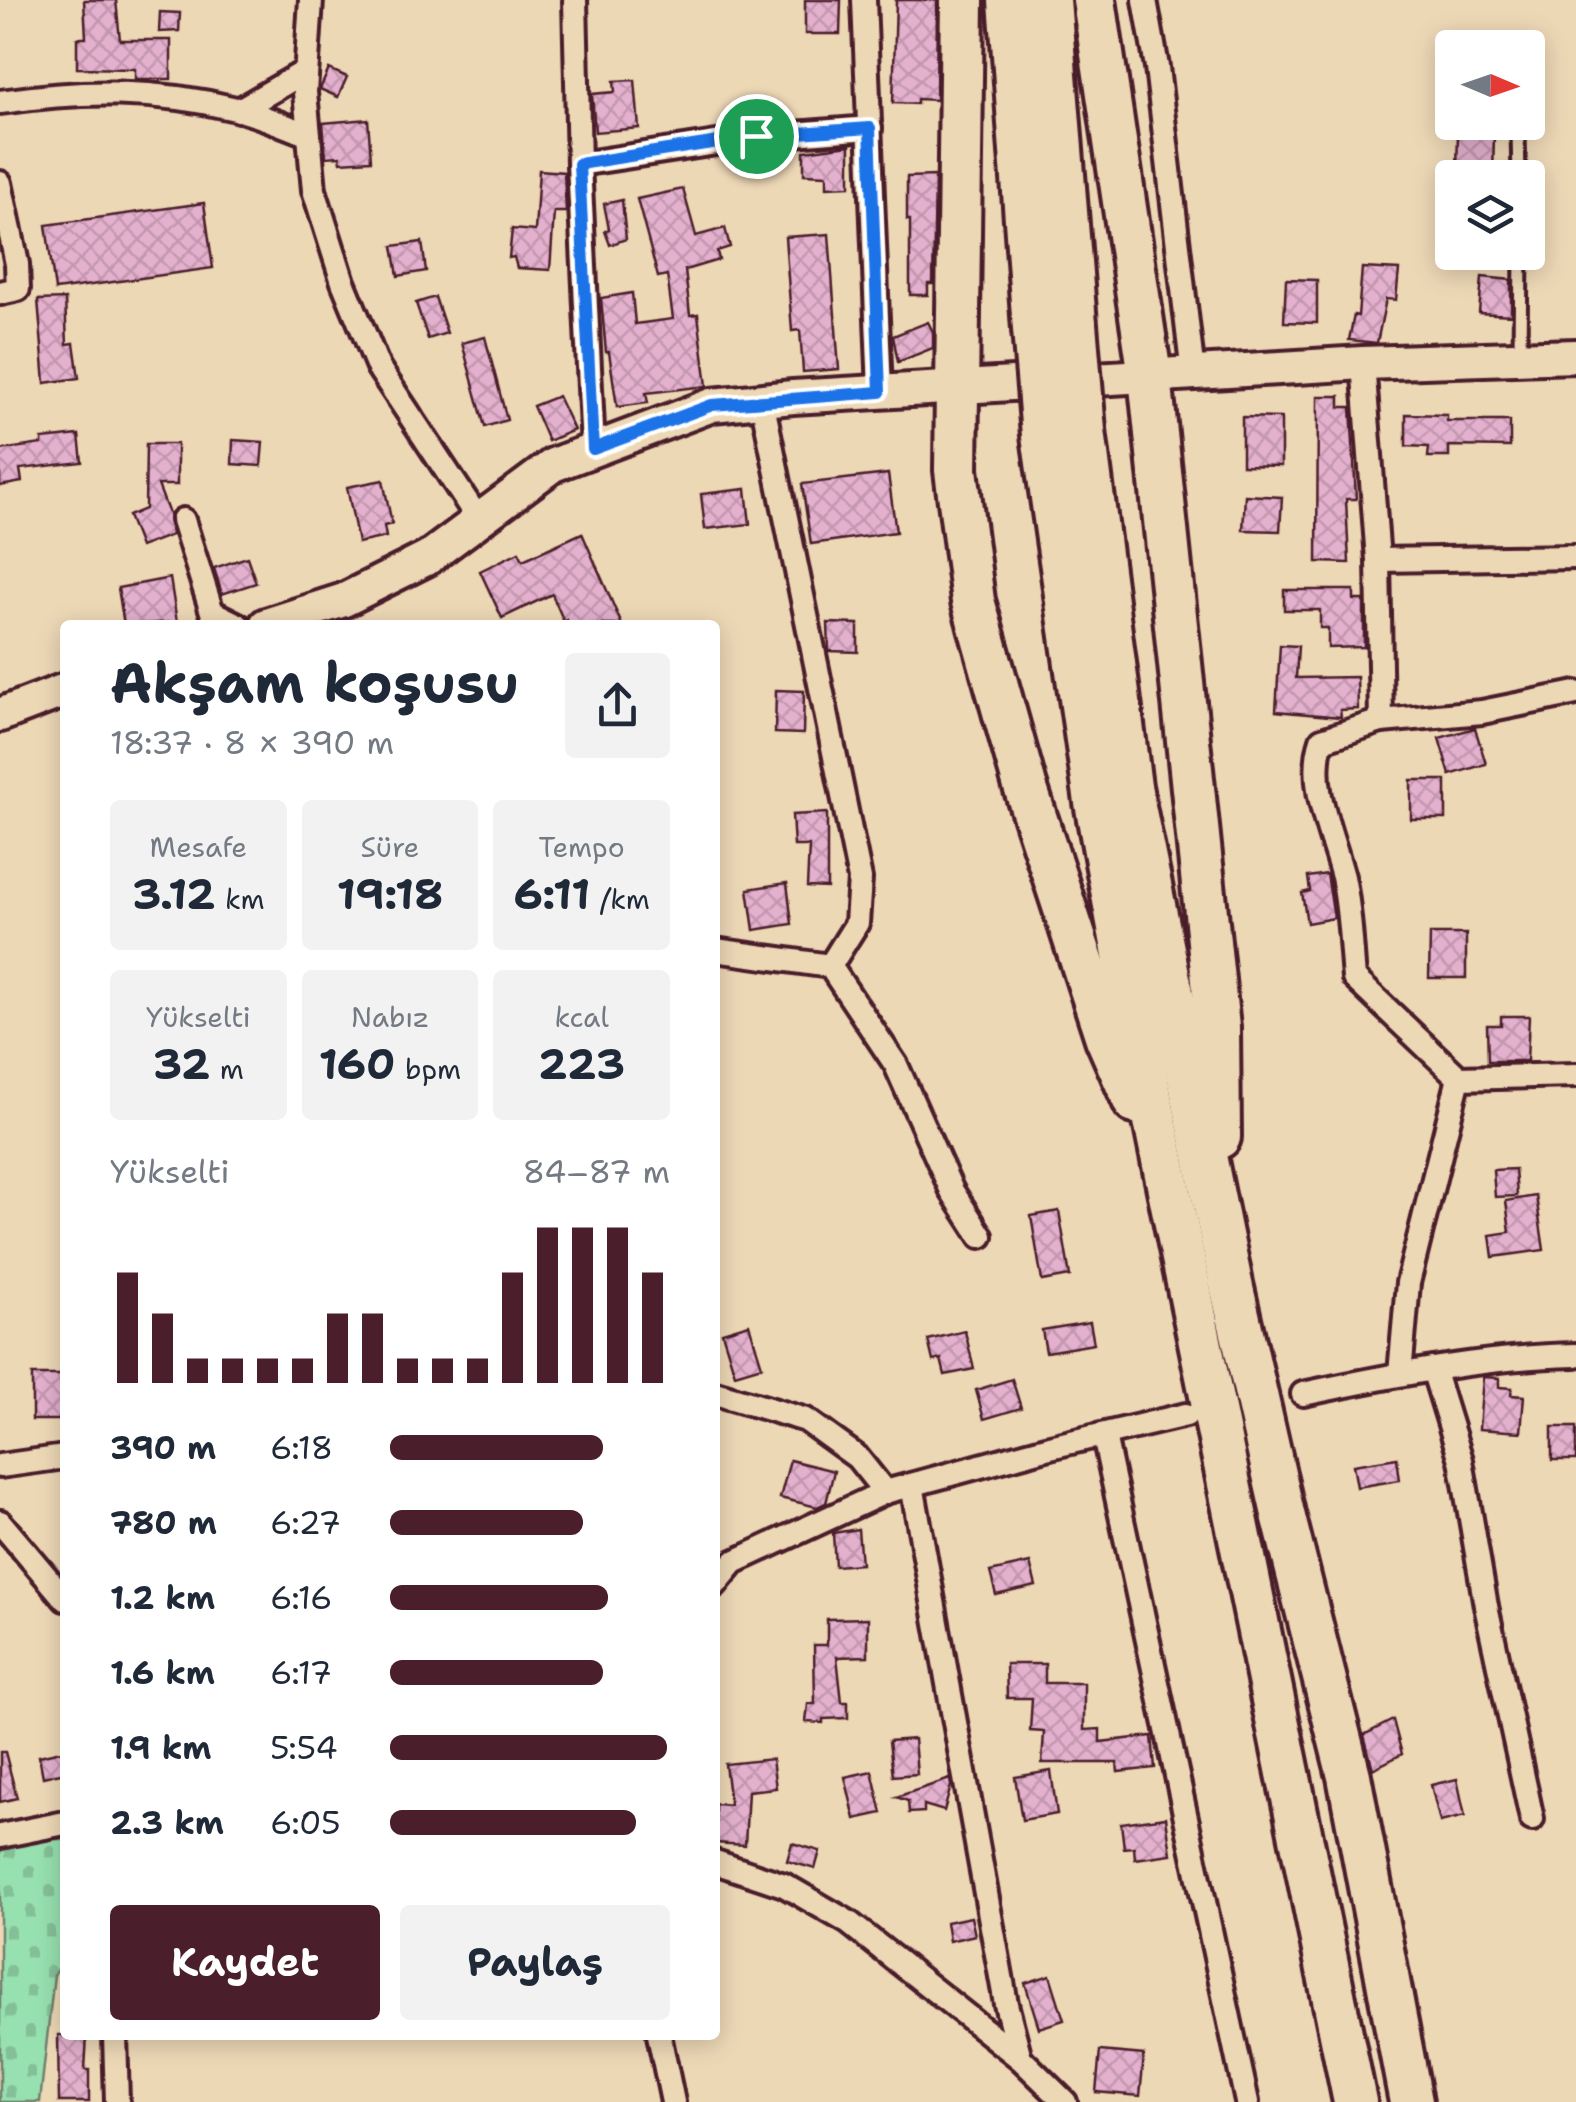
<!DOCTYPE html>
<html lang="tr">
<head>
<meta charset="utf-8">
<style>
	:root { --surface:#fff; --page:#f2f2f3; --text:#1f2937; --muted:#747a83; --accent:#4a1f2b }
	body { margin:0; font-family:"Shantell Sans",sans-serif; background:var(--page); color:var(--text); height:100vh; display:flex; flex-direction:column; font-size:38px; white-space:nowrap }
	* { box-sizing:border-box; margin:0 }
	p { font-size:32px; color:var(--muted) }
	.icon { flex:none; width:55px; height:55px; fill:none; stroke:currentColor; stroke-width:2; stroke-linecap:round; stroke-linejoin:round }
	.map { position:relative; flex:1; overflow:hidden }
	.side { position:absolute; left:60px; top:620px; width:660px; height:1420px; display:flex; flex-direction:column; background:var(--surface); border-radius:10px; box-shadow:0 5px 25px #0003 }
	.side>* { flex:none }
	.needle { width:65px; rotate:92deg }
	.tools { position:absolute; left:1435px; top:30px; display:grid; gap:20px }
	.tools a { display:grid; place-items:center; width:110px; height:110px; border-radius:10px; background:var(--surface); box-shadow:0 5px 25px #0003; font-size:50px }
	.pin { position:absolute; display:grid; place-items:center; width:85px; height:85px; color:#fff; margin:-42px; border:5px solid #fff; border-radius:50%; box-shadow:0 2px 10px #0007 }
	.round { display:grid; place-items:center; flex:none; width:105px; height:105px; border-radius:10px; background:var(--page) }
	.overview { display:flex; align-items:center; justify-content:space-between; height:170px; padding:0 50px }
	h1 { font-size:55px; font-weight:700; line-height:75px }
	.figures { display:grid; grid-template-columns:repeat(3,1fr); gap:15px; height:170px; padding:10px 50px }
	.figures div { display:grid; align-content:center; border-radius:10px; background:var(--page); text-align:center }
	.figures b { font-size:42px; font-weight:700 }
	.figures small { font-size:28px; font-weight:400 }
	.figures p { font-size:28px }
	.chart { height:280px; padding:20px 50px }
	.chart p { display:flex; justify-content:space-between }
	.chart svg { width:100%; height:180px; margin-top:10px; stroke:var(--accent); stroke-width:6 }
	.action { display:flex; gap:20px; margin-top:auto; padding:20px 50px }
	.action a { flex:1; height:115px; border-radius:10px; background:var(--accent); color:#fff; font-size:40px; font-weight:700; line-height:115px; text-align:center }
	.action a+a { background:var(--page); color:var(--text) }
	ul { padding:0 50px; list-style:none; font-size:32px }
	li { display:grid; grid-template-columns:160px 120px 1fr; align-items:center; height:75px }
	li i { height:25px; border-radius:12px; background:var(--accent) }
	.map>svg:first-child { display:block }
</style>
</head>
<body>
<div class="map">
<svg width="1576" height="2102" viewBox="0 0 1576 2102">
	<defs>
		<pattern id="cemetery-stones" width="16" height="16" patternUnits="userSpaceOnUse" patternTransform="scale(2.5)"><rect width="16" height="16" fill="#97e0af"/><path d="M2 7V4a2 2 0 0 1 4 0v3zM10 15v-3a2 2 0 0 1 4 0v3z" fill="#84c097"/></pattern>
		<pattern id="building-cross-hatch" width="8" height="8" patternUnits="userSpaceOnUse" patternTransform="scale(2.5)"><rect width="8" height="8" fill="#e3b0cd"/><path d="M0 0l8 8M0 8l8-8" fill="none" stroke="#c497b0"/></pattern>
	</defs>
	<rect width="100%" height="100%" fill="#edd8b6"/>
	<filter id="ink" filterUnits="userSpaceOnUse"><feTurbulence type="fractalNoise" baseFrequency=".01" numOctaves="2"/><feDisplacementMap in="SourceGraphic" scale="20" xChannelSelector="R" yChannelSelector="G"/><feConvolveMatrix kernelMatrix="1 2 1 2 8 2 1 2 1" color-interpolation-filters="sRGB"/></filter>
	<g filter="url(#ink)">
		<path fill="url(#cemetery-stones)" stroke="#70806d" stroke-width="2.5" d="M35 1839H65V1956L54 1975 40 2102H0V1851Z"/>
		<g fill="url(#building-cross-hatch)" stroke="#4a1f2b" stroke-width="2.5">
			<path d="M84 0H116L120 40H171V79H135V69L77 68V38H86Z"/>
			<path d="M805 0H841L840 34H805Z"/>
			<path d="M896 0H937L936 100 917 99V104L893 103Z"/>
			<path d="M160 12 180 13 179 31 159 32Z"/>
			<path d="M329 69 347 77 338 97 320 89Z"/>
			<path d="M635 80 639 128 595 132 592 94 615 92 614 81Z"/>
			<path d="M368 119 371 160 341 162 340 156 326 157 323 123Z"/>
			<path d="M1458 132H1494L1493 177 1475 176V171H1457Z"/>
			<path d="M850 145V186L827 187V175L804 174V151Z"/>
			<path d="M539 170 564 172 566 212H554L550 270 517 268 514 257 509 258 512 229 535 231Z"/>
			<path d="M935 176 933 284H928V295H910V220H907V177Z"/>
			<path d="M683 189 696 236 725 228 730 247 717 251 719 260 685 270 690 315 698 314 707 386 646 393 648 403 617 407 609 352H606L601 298 632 293 635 324 673 319 667 275 658 277 637 199Z"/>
			<path d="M622 200 626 239 610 245 605 231 609 229 604 204Z"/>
			<path d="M204 203 213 268 55 290 46 225Z"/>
			<path d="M829 234 839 369 803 372 800 330 792 331 785 237Z"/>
			<path d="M422 242 426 271 398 276 393 246Z"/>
			<path d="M1362 268 1399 270 1396 300 1386 299 1377 343 1349 340 1354 315 1358 316Z"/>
			<path d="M1482 277 1511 280V315L1479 313Z"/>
			<path d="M1286 279 1317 280V323L1284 322Z"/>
			<path d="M435 297 447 333 428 339 416 303Z"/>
			<path d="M65 299 67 344 74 343 79 378 45 383 38 300Z"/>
			<path d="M928 322 933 332V348L898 362 893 336Z"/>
			<path d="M485 337 507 420 485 427 462 343Z"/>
			<path d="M558 396 574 430 548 441 533 406Z"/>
			<path d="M1318 396H1340V407H1351L1356 499H1346L1349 563 1317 562Z"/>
			<path d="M1406 414 1447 415V421H1510V447L1449 446V457H1428L1429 447 1406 446Z"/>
			<path d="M1242 417 1281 418V466L1242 465Z"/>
			<path d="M79 435 82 462 20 469 22 482 0 486V450L42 444V439Z"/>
			<path d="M233 440 263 442 261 466 232 464Z"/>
			<path d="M146 444H177V485H158L169 514 172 535 140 547 128 516 145 509Z"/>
			<path d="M888 474 896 532 811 544 802 484Z"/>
			<path d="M383 480 392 524 384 526 386 537 358 543 347 487Z"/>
			<path d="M746 489 750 524 705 529 701 494Z"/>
			<path d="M1245 495 1282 497 1280 531 1243 530Z"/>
			<path d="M582 533 622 625H569L567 620 564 622 552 594 502 618 480 571 519 552 523 560Z"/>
			<path d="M247 557 256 583 222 594 214 568Z"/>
			<path d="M170 578 177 622 124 625 118 588Z"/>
			<path d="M1284 590H1354V600H1364V647L1328 648V628H1320V610H1284Z"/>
			<path d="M828 623 858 624V652L829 651Z"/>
			<path d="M1280 645 1298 646 1296 678 1357 677 1358 709 1340 710 1341 717 1276 711Z"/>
			<path d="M776 690 804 691 803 734 775 733Z"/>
			<path d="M1475 728 1486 764 1450 775 1439 738Z"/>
			<rect x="1411" y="780" width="35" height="39"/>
			<path d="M827 813V888L807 887 809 846H794L792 815Z"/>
			<path d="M1327 874 1334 918 1307 923 1302 893 1310 891 1308 877Z"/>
			<path d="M787 883 792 924 754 930 748 889Z"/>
			<path d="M1430 934H1466V978H1429Z"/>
			<path d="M1501 1016H1529L1527 1061H1488L1487 1025H1501Z"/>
			<path d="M1515 1169 1517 1196 1495 1197 1493 1170Z"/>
			<path d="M1536 1196 1544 1250 1493 1257 1490 1235 1510 1232 1506 1201Z"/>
			<path d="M1059 1211 1070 1276 1042 1281 1031 1216Z"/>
			<path d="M1090 1322 1094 1344 1046 1352 1042 1330Z"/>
			<path d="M749 1324 762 1366 735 1374 722 1332Z"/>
			<path d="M965 1331 974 1369 945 1375 941 1359 933 1361 928 1340Z"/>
			<rect x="32" y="1375" width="33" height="45"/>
			<path d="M1483 1377 1499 1378V1387L1512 1388 1511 1395 1524 1396 1521 1432 1479 1429Z"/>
			<path d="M1012 1379 1021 1408 984 1419 976 1390Z"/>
			<rect x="1552" y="1427" width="24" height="33"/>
			<path d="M1397 1458 1400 1480 1357 1487 1353 1465Z"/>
			<path d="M790 1460 834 1471 826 1503 817 1507 780 1498Z"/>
			<path d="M858 1529 861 1564 835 1566 833 1533Z"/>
			<path d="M1030 1563 1036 1586 996 1595 990 1572Z"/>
			<path d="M868 1618V1656L837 1657 842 1702H848V1718L823 1719V1723L806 1722 808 1704H815L814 1645H827V1619Z"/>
			<path d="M1006 1664H1045V1683H1084V1730L1100 1729V1742L1152 1736 1155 1768 1118 1772 1117 1763H1042L1044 1732 1030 1731 1032 1698H1007Z"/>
			<path d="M1393 1720 1402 1754 1373 1769 1364 1735Z"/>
			<path d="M914 1739 917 1774 893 1776 889 1741Z"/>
			<path d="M65 1750V1772L43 1777 39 1756Z"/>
			<path d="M0 1752H5L17 1798 0 1802Z"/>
			<path d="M772 1759 776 1788 748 1791 745 1845 715 1843V1804L730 1805 725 1764Z"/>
			<path d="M872 1771 882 1813 855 1819 845 1777Z"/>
			<path d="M1051 1771 1057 1814 1022 1820 1015 1777Z"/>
			<path d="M950 1779 951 1786 944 1811 924 1805V1812L909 1813 908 1801 896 1797Z"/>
			<path d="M1457 1779 1465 1816 1440 1822 1431 1785Z"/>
			<path d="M1166 1817 1171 1854 1135 1859 1134 1847 1124 1848 1121 1823Z"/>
			<path d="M792 1843 820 1851 815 1869 787 1861Z"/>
			<path d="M971 1917 975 1935 949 1941 946 1922Z"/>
			<path d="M1050 1975 1064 2020 1039 2028 1025 1983Z"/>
			<path d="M58 2035H87L85 2070H89V2102H59Z"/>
			<path d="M1100 2051 1144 2055 1140 2096 1096 2092Z"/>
		</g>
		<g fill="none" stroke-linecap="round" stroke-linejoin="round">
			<defs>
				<g id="lane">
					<path d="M1518 131 1519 178"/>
					<path d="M1520 353 1521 252"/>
				</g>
				<g id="street">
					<path d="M311 0 305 92 314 190 343 282 378 367 479 520"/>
					<path d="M575 0 579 164 593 449"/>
					<path d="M864 0 880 392"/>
					<path d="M1145 0 1157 67 1193 374"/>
					<path d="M0 102C81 90 156 89 236 109 261 115 285 126 309 135"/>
					<path d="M239 110 306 71"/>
					<path d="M579 164 756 137 870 128"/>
					<path d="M0 183 17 264 18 289 0 293"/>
					<path d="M1363 363 1378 560 1381 721"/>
					<path d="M762 400 860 879 857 923 830 966"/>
					<path d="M183 520 212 612 238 625"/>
					<path d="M1378 560 1576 557"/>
					<path d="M1576 693 1482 712 1381 721 1322 740C1307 784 1332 834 1343 877 1350 909 1351 945 1354 978L1459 1078 1576 1075"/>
					<path d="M715 950 830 966 896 1065 952 1191 981 1236"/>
					<path d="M1433 1369 1461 1460 1486 1606 1532 1819"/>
					<path d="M1400 1374 1408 1283 1459 1078"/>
					<path d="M715 1393 806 1420 857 1457 885 1492"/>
					<path d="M1303 1394C1393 1375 1484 1357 1576 1355"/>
					<path d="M1104 1436 1247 2102"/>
					<path d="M0 1466 65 1457"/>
					<path d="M912 1485 1006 2004 1020 2058"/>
					<path d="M0 1522 65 1599"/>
					<path d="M715 1585 734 1562 885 1492 1050 1447 1186 1415"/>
					<path d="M0 1836 65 1823"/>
					<path d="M715 1862 784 1885 848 1922 1020 2058 1065 2102"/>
					<path d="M115 2035 117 2102"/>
					<path d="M659 2035 673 2102"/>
				</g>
				<g id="secondary">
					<path d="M266 625 344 600 428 558 553 465 712 405 793 397 1363 363 1576 356"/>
					<path d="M0 715 65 690"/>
				</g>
				<g id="highway">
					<path d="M962 0 956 470 973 601 1025 786 1107 1038 1135 1102"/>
					<path d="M1010 0 1034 329"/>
					<path d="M1049 0 1075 324"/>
					<path d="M1094 0 1150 376 1218 1028 1219 1137"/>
					<path d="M1084 431 1130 787 1231 1284 1283 1514 1349 1776 1411 2102"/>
					<path d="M1043 435 1096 802 1150 1096 1355 2102"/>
				</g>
			</defs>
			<use href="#lane" stroke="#4a1f2b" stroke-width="19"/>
			<use href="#street" stroke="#4a1f2b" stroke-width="30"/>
			<use href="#secondary" stroke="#4a1f2b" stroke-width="40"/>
			<use href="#highway" stroke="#4a1f2b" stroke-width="50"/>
			<use href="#lane" stroke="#edd8b6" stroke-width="11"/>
			<use href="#street" stroke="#edd8b6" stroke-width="22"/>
			<use href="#secondary" stroke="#edd8b6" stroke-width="32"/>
			<use href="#highway" stroke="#edd8b6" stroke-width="42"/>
			<defs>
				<g id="highway-bridge">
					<path d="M1075 324 1084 431"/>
					<path d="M1034 329 1043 435"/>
				</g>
			</defs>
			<use href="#highway-bridge" stroke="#4a1f2b" stroke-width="50" stroke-linecap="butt"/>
			<use href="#highway-bridge" stroke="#edd8b6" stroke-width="42"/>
		</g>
	</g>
	<g fill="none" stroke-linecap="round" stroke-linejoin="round" filter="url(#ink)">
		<defs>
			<path id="route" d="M870 128 880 392 712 405 593 449 579 164 756 136Z"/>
		</defs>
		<use href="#route" stroke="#fff" stroke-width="20"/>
		<use href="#route" stroke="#1a73e8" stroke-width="12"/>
	</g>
</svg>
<div class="tools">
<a><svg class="needle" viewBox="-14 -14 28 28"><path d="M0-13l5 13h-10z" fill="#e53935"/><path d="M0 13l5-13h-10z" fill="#747a83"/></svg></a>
<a><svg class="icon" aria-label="layers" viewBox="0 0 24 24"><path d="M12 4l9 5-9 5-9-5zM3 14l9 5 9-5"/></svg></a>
</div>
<div class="pin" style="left:756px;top:136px;background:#1e9e55"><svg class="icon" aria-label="arrive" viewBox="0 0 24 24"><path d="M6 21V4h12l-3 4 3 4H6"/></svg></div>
<section class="side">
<div class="overview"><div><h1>Akşam koşusu</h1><p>18:37 · 8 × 390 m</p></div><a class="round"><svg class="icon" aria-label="share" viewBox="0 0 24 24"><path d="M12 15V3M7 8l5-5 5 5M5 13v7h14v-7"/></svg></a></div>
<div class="figures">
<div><p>Mesafe</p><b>3.12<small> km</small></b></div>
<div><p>Süre</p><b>19:18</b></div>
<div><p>Tempo</p><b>6:11<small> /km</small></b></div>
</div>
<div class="figures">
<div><p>Yükselti</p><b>32<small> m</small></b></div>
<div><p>Nabız</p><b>160<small> bpm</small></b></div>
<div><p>kcal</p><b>223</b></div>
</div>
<div class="chart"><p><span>Yükselti</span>84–87 m</p>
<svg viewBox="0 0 160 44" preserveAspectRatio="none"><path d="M5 44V17M15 44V27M25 44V38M35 44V38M45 44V38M55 44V38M65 44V27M75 44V27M85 44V38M95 44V38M105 44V38M115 44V17M125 44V6M135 44V6M145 44V6M155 44V17"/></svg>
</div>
<ul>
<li><b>390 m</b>6:18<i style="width:76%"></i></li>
<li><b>780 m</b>6:27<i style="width:69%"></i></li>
<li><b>1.2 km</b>6:16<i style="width:78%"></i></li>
<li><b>1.6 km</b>6:17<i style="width:76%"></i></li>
<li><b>1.9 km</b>5:54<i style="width:99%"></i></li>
<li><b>2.3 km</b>6:05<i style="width:88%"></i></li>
</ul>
<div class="action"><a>Kaydet</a><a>Paylaş</a></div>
</section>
</div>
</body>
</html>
